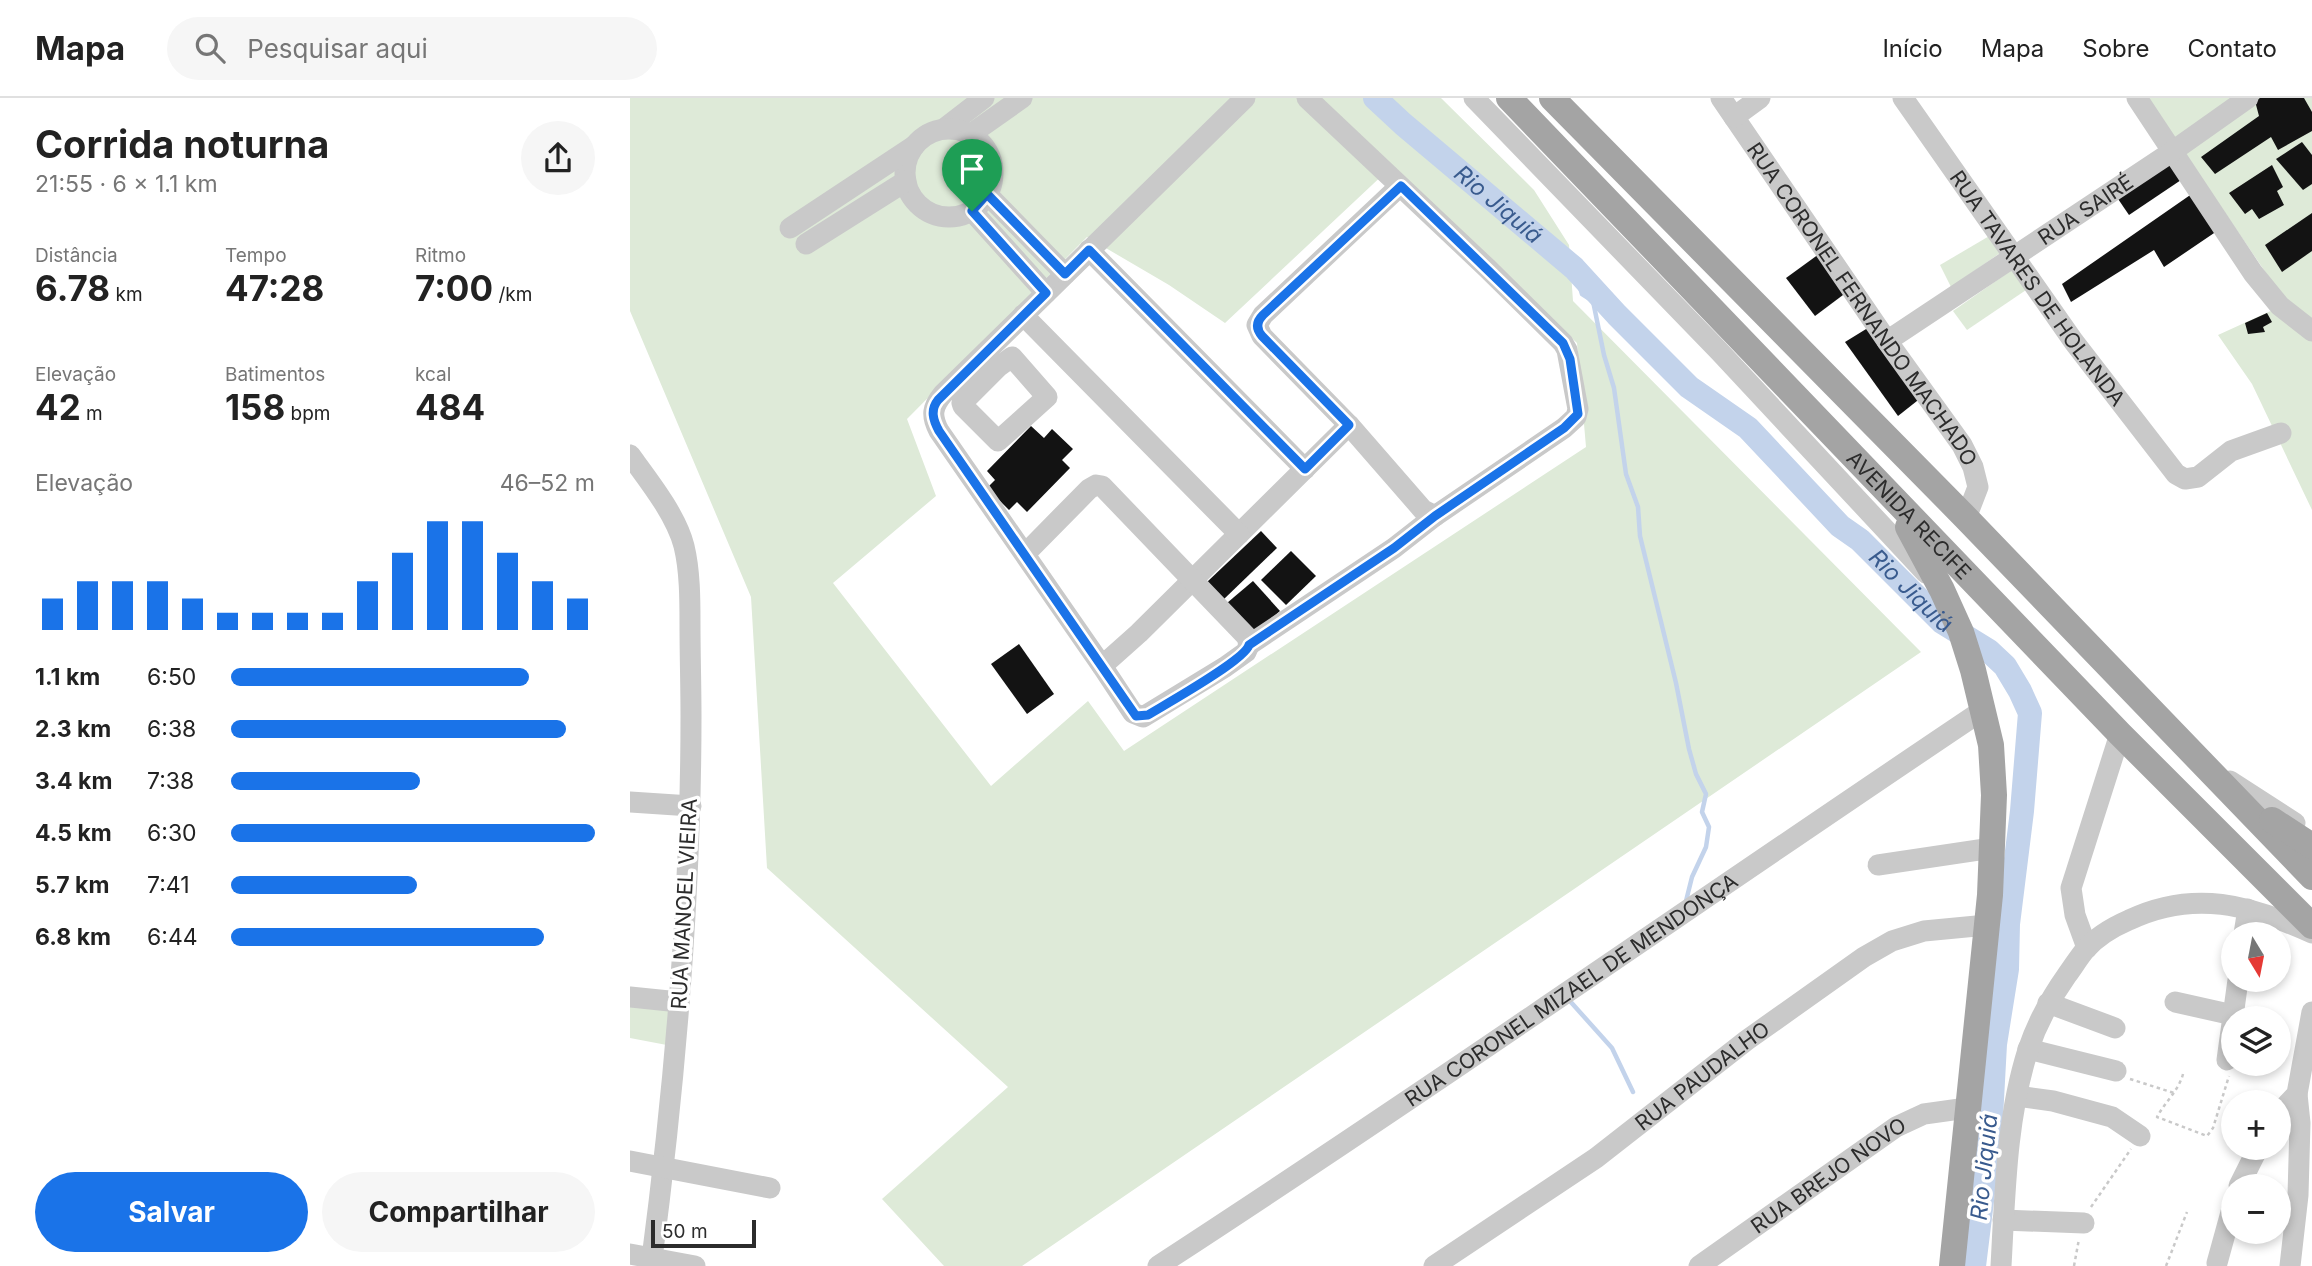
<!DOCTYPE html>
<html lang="pt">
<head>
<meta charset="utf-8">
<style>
	:root { --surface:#fff; --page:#f6f6f6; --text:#222; --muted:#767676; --line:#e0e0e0; --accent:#1a73e8 }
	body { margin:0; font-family:Inter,sans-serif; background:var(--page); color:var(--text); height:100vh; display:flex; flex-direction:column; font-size:26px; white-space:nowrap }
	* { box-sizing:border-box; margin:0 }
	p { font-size:23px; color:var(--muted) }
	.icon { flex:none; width:38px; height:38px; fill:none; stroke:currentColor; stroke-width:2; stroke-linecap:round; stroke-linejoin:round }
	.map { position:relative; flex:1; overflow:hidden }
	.details { display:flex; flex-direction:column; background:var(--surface); width:630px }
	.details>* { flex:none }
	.needle { width:46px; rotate:170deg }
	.fabs { position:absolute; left:1591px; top:824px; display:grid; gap:14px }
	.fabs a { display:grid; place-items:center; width:70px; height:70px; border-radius:50%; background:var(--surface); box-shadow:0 4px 10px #0003; font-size:35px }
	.scale { position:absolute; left:21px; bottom:18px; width:105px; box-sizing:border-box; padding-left:7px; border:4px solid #2c2c2c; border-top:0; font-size:19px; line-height:24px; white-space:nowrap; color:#2c2c2c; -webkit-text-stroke:5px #fff; paint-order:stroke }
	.pin { position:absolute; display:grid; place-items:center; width:60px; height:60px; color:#fff; margin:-72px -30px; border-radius:50% 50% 50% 0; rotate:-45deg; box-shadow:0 0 7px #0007 }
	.pin .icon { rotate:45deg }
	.round { display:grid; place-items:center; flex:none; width:74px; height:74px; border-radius:37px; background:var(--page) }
	.overview { display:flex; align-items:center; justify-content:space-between; height:119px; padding:0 35px }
	h1 { font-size:38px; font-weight:700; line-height:52px }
	.metrics { display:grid; grid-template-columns:repeat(3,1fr); gap:10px; height:119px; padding:7px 35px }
	.metrics div { display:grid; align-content:center }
	.metrics b { font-size:35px; font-weight:700 }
	.metrics small { font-size:19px; font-weight:400 }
	.metrics p { font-size:19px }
	.chart { height:196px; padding:14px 35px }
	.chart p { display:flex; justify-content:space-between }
	.chart svg { width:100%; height:126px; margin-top:7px; stroke:var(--accent); stroke-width:6 }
	.button { display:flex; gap:14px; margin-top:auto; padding:14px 35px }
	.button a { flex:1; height:80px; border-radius:42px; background:var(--accent); color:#fff; font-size:28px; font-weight:700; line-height:80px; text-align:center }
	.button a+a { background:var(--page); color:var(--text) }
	ul { padding:0 35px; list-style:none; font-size:23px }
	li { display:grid; grid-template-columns:112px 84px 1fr; align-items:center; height:52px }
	li i { height:18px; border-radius:9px; background:var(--accent) }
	header { display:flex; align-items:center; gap:42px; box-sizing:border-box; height:98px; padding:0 35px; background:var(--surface); border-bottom:2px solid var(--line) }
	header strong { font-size:33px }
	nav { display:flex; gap:38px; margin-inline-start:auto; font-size:24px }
	.search { width:490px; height:63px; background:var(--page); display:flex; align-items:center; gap:18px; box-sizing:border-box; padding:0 24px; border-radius:38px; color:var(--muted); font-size:26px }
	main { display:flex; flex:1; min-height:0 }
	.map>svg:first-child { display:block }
</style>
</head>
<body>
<header>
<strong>Mapa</strong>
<div class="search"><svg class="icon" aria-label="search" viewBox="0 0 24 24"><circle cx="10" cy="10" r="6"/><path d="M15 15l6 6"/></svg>Pesquisar aqui</div>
<nav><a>Início</a><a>Mapa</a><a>Sobre</a><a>Contato</a></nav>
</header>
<main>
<section class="details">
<div class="overview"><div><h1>Corrida noturna</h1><p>21:55 · 6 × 1.1 km</p></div><a class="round"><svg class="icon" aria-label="share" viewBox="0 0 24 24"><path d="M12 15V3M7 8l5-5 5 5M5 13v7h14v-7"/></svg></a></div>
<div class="metrics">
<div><p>Distância</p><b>6.78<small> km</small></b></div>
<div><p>Tempo</p><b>47:28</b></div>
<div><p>Ritmo</p><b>7:00<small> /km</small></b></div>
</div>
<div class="metrics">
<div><p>Elevação</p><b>42<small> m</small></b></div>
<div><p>Batimentos</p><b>158<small> bpm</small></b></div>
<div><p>kcal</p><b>484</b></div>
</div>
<div class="chart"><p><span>Elevação</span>46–52 m</p>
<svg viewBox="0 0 160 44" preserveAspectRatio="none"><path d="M5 44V33M15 44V27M25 44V27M35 44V27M45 44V33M55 44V38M65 44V38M75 44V38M85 44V38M95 44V27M105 44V17M115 44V6M125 44V6M135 44V17M145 44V27M155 44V33"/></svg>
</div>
<ul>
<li><b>1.1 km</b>6:50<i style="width:82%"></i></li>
<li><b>2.3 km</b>6:38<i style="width:92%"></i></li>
<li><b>3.4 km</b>7:38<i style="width:52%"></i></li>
<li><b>4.5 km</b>6:30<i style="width:100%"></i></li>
<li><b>5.7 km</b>7:41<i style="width:51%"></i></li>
<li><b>6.8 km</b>6:44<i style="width:86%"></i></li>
</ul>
<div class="button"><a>Salvar</a><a>Compartilhar</a></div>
</section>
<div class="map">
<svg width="1682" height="1168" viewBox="0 0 1682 1168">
	<rect width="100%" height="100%" fill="#fff"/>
	<g fill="#deead8" fill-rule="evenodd">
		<path d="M0 0H811L904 92 939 147 943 203 1291 554 392 1168H314L252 1101 378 989 137 770 121 499 0 213ZM758 72 947 245 956 349 494 653 458 603 361 688 203 485 306 398 277 321 457 139 539 187 595 225Z"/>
		<path d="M1517 0H1682V221L1670 225Z"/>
		<path d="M1361 137 1373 153 1321 189 1310 167Z"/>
		<path d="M1386 169 1399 190 1337 232 1323 213Z"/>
		<path d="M1645 211 1682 240V412L1622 286 1588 237Z"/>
		<path d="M0 905 39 907 42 948 0 940Z"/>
	</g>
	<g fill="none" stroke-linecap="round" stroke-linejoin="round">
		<g stroke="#c3d3eb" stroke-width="4.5">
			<path d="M944 170 952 196 963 203 974 257 984 290 996 376 1008 409 1010 438 1046 585 1059 651 1066 676 1076 696 1072 714 1079 729 1076 749 1062 779 1056 803"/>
			<path d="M941 901 939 902 982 950 1003 994"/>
		</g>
		<path stroke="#c3d3eb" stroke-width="24" id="s1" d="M745 0 773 26 944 170 987 217 1059 289 1118 330 1210 428 1230 442 1312 524 1359 553 1375 568 1390 593 1400 615 1392 713 1378 826 1377 871 1365 946 1360 1038 1344 1168"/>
	</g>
	<g fill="#131313">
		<path d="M1630 0H1674L1682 14V33L1648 52 1641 39 1585 76 1571 59 1629 18 1625 3Z"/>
		<path d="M1672 44 1682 57V86L1673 92 1646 61Z"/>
		<path d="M1541 59 1554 80 1499 117 1486 98Z"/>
		<path d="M1642 67 1653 89 1647 93 1654 107 1629 121 1622 111 1615 116 1599 95Z"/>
		<path d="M1566 93 1590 131 1534 169 1524 152 1441 204 1432 186Z"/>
		<path d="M1682 115V153L1652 174 1635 147Z"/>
		<path d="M1189 156 1217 194 1185 218 1156 180Z"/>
		<path d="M1637 215 1642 224 1633 229 1635 234 1618 236 1615 225Z"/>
		<path d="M1241 228 1292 299 1268 318 1215 244Z"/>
		<path d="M401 328 414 340 422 331 443 351 432 362 440 370 397 414 387 404 379 412 357 390 365 382 357 373Z"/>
		<path d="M631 433 647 450 593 502 577 484Z"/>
		<path d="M661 453 686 478 656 507 631 482Z"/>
		<path d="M623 483 650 513 624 536 597 505Z"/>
		<path d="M389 546 424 596 397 616 361 566Z"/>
	</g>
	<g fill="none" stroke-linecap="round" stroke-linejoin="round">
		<g stroke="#c9c9c9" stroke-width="2.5" stroke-dasharray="3.5 3.5" stroke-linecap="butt">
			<path d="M1553 976C1549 992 1535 1004 1527 1019L1577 1038 1583 1030 1599 978"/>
			<path d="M1500 981 1544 995"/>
			<path d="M1461 1109 1501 1051"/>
			<path d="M1444 1168 1449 1141"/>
			<path d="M1536 1168 1557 1114"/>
		</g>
		<g stroke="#c9c9c9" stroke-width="21">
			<path d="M615 0 313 296C302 309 301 318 309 333L472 568 509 535 719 327"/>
			<path d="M677 0 857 170 933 245 937 252 948 311 946 319 934 330 805 418 793 412 719 327 632 238 627 227 633 217 770 88"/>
			<path d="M844 0 1089 253 1296 475"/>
			<path id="s2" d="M1091 0 1257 243 1332 347 1343 369 1348 389 1336 420"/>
			<path id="s3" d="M1273 0 1444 244 1546 376 1555 381 1568 379 1601 353 1651 335"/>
			<path d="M1507 0 1623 175 1650 208 1682 233"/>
			<path d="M1104 19 1130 0"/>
			<path d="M315 30 354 0"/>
			<circle cx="319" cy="75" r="44"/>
			<path d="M341 36 392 0"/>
			<path d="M357 96 435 176"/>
			<path d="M342 113 416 195"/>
			<path d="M160 130 284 48"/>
			<path d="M176 146 276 83"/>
			<path d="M459 152 675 371"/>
			<path d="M393 217 609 436"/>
			<path id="s4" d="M1257 243 1543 53 1618 0"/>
			<path d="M382 259 417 299 368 343 333 308 332 305 368 269Z"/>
			<path d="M0 357C19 383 46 417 54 448 60 473 60 501 60 527 60 557 61 588 61 618 61 801 45 986 21 1168"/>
			<path d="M395 456 459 391 466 387 472 388 617 539 619 547 616 554 595 569 513 619 503 615 472 568"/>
			<path d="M619 547 764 450 805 418"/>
			<path d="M1600 683 1665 725"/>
			<path d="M0 704 61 708"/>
			<path d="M1248 767 1362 750"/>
			<path d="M1614 836 1618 811"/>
			<path d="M1457 850 1445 817 1441 790 1490 636"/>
			<path d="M0 899 49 904"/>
			<path d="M1545 904 1603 917"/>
			<path d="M1418 905 1485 930"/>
			<path d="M1398 951 1486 973"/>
			<path d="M1597 962 1608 882"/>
			<path d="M1387 998 1423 1003 1482 1019 1510 1038"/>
			<path d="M1648 1016 1667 996 1682 914"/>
			<path d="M0 1063 140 1090"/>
			<path d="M1609 1088 1628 1050"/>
			<path d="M1373 1122 1454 1125"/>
			<path d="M0 1156 65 1168"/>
			<path d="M1587 1165 1603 1107"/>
			<path id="s5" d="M528 1168C806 987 1077 797 1353 612"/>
			<path id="s6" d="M804 1168 966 1060 1117 942 1234 859 1262 843 1294 833 1357 827"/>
			<path id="s7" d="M1069 1168 1266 1029 1294 1016 1337 1010"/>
			<path d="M1371 1168C1375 1097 1376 1021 1398 952 1407 925 1420 901 1437 877 1443 869 1449 859 1455 852 1467 838 1483 829 1499 822 1564 791 1620 807 1682 835"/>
			<path d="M1660 1168 1668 1097 1670 1025 1667 996"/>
		</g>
		<g stroke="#a4a4a4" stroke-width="26">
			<path id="s8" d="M879 0 1490 636 1682 828"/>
			<path d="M922 0 1336 420 1682 779"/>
			<path d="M1278 429 1312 492 1331 534 1343 572 1361 647 1364 697 1360 797 1322 1168"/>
			<path d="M1642 722 1682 748"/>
		</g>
	</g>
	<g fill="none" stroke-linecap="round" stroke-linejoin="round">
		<defs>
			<path id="route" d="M771 88 933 245 940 261 948 316 934 330 805 418 764 450 619 547C615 562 536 606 518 617L506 618 309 333C303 322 300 312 308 302L416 195 342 113 357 96 435 176 459 152 675 371 719 327 632 238C626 231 626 224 633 217Z"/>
		</defs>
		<use href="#route" stroke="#fff" stroke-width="14"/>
		<use href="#route" stroke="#1a73e8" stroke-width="9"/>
	</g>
	<g text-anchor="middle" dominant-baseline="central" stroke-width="7" stroke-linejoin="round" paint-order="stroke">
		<g font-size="21" fill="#2c2c2c" stroke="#fff">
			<text stroke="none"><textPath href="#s4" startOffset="238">RUA SAIRÉ</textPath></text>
			<text stroke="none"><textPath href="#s3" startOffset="233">RUA TAVARES DE HOLANDA</textPath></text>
			<text stroke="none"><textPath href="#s2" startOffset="250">RUA CORONEL FERNANDO MACHADO</textPath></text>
			<text stroke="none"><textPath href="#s8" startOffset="578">AVENIDA RECIFE</textPath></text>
			<text transform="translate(54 806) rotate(-87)">RUA MANOEL VIEIRA</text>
			<text stroke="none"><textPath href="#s5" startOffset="497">RUA CORONEL MIZAEL DE MENDONÇA</textPath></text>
			<text stroke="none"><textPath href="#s6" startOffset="329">RUA PAUDALHO</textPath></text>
			<text stroke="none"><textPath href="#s7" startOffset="158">RUA BREJO NOVO</textPath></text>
		</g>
		<g font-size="23" font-style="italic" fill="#395b8e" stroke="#fff">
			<text stroke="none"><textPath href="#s1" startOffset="163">Rio Jiquiá</textPath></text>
			<text stroke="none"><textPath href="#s1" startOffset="730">Rio Jiquiá</textPath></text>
			<text transform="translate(1354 1069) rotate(-84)">Rio Jiquiá</text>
		</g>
	</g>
</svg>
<div class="fabs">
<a><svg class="needle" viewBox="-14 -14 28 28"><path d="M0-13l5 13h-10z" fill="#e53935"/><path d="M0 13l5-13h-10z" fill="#767676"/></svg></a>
<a><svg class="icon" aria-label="layers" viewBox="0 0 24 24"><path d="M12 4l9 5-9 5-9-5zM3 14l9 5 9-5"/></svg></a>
<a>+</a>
<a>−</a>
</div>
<div class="scale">50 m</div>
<div class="pin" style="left:342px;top:113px;background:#1e9e55"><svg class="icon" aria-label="arrive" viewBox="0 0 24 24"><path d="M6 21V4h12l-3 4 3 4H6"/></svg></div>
</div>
</main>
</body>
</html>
